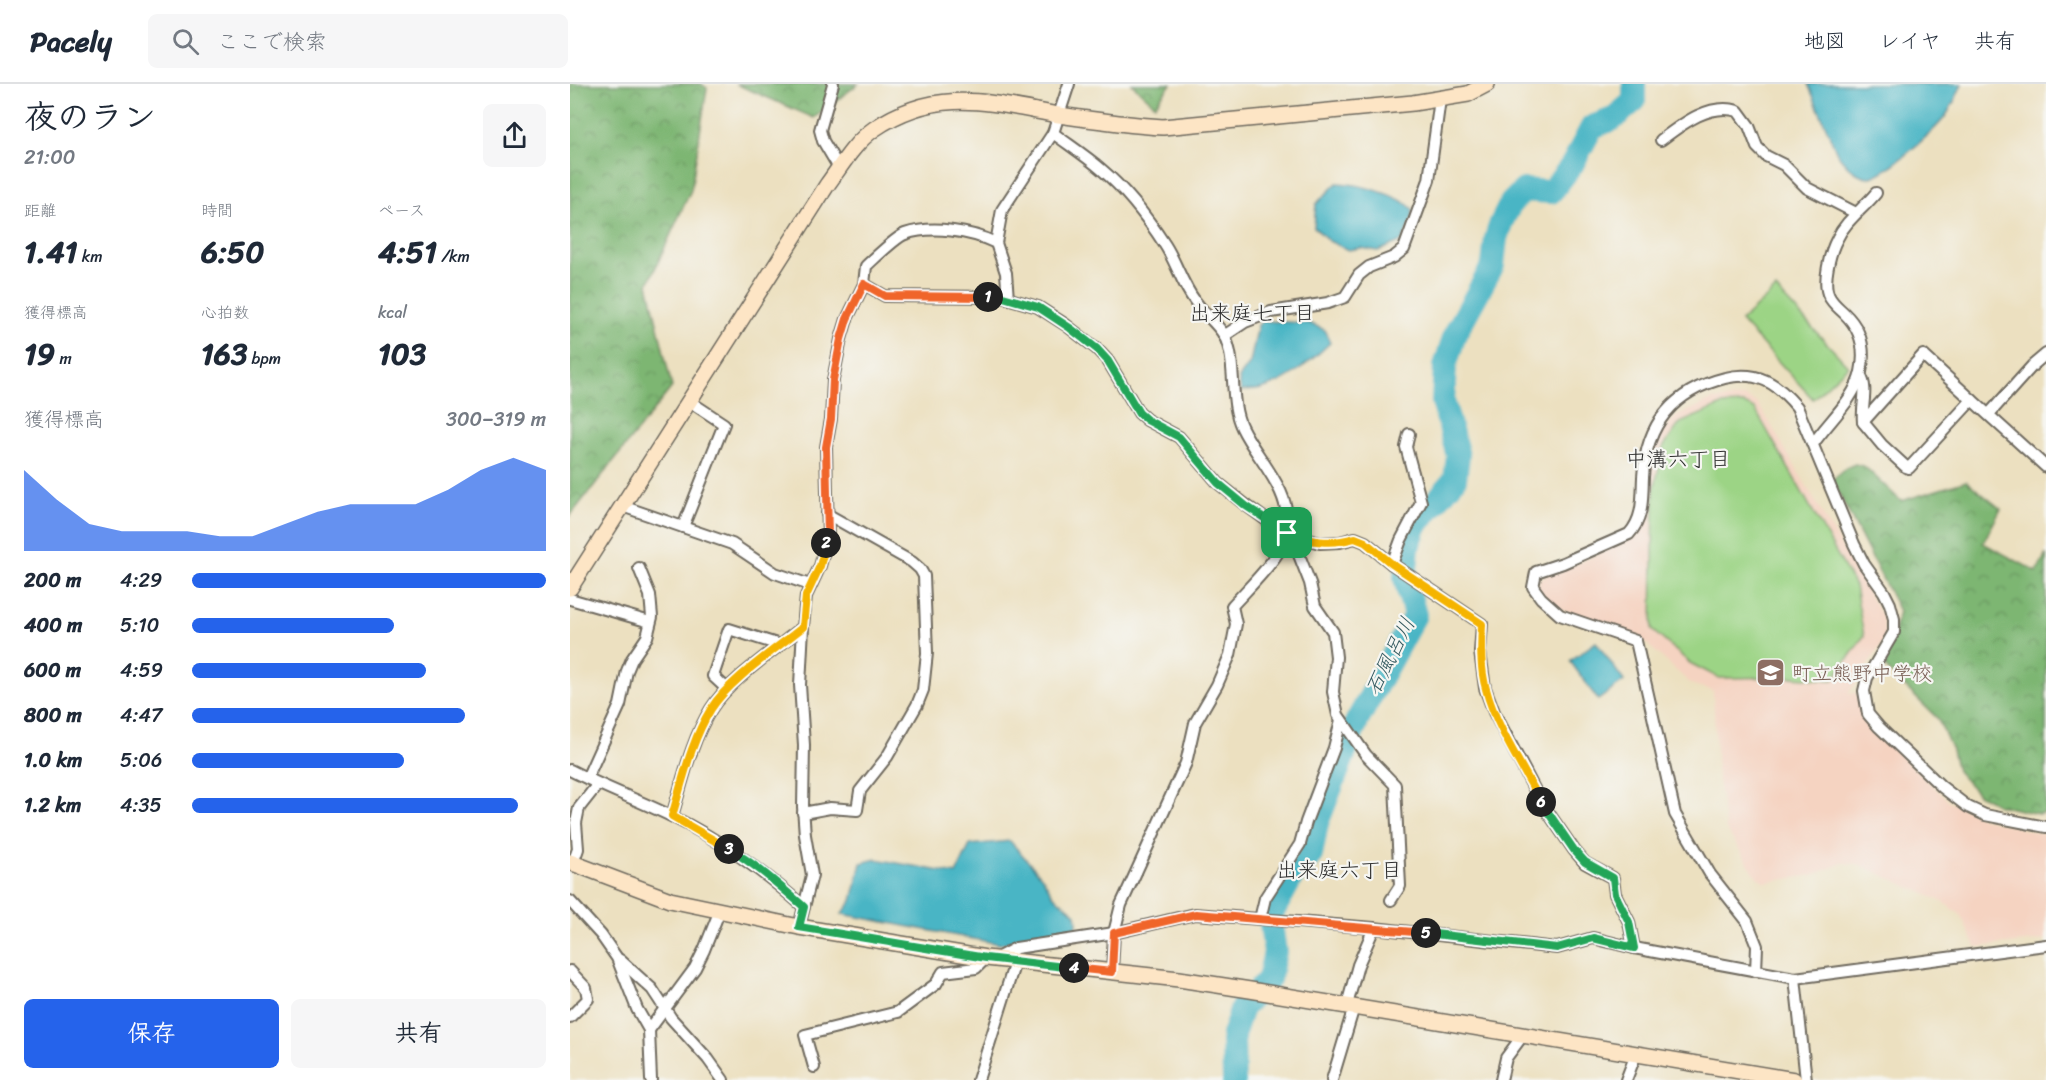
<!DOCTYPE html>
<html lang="ja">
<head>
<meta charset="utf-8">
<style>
	:root { --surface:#fff; --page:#f6f6f7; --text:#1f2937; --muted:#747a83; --line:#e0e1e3; --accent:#2563eb }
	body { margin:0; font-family:Sriracha,"Klee One",sans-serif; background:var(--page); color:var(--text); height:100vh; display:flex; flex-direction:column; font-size:22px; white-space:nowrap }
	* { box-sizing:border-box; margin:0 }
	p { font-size:20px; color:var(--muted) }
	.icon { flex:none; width:33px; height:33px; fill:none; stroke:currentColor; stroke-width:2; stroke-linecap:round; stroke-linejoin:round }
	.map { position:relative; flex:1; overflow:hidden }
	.drawer { display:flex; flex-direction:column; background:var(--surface); width:570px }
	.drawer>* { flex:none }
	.pin { position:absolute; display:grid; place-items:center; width:51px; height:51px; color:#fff; margin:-26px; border-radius:12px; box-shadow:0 3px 9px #0006 }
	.km { position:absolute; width:30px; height:30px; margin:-15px; border-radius:50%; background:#222; color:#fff; font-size:16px; line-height:30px; text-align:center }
	.round { display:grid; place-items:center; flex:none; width:63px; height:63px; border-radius:9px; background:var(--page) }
	.head { display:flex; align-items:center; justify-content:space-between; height:102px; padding:0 24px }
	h1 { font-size:33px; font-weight:700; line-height:45px }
	.figures { display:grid; grid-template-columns:repeat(3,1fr); gap:9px; height:102px; padding:6px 24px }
	.figures div { display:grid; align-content:center }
	.figures b { font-size:30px; font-weight:700 }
	.figures small { font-size:16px; font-weight:400 }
	.figures p { font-size:16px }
	.chart { height:168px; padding:12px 24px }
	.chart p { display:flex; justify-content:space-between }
	.chart svg { width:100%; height:108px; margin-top:6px; fill:var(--accent); opacity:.7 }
	.cta { display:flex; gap:12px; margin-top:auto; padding:12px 24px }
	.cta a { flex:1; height:69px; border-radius:9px; background:var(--accent); color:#fff; font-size:24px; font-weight:700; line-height:69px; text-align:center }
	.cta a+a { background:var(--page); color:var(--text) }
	ul { padding:0 24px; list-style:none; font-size:20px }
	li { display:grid; grid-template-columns:96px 72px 1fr; align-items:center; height:45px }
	li i { height:15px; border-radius:8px; background:var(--accent) }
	header { display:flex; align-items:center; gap:36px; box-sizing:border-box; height:84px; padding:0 30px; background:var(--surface); border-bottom:2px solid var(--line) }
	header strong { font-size:28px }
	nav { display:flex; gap:33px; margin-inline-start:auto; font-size:21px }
	.search { width:420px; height:54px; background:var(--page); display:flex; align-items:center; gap:15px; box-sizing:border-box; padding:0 21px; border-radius:9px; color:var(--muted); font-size:22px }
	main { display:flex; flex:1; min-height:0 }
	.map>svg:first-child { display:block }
</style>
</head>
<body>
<header>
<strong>Pacely</strong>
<div class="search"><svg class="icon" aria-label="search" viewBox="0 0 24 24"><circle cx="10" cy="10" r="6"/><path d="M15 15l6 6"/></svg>ここで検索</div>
<nav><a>地図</a><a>レイヤ</a><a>共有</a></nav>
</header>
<main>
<section class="drawer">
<div class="head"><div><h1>夜のラン</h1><p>21:00</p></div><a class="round"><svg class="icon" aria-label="share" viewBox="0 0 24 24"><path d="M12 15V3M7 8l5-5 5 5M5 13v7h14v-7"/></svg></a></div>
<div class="figures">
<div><p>距離</p><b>1.41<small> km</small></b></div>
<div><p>時間</p><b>6:50</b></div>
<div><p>ペース</p><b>4:51<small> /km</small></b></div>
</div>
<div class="figures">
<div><p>獲得標高</p><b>19<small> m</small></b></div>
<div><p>心拍数</p><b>163<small> bpm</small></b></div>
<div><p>kcal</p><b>103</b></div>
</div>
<div class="chart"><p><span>獲得標高</span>300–319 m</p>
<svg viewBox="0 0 160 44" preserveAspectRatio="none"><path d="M0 44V11L10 23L20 33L30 36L40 36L50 36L60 38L70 38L80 33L90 28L100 25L110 25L120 25L130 19L140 11L150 6L160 11V44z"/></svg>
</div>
<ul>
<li><b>200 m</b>4:29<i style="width:100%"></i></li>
<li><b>400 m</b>5:10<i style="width:57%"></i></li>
<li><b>600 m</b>4:59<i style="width:66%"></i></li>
<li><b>800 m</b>4:47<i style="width:77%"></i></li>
<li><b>1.0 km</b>5:06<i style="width:60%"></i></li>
<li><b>1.2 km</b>4:35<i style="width:92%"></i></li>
</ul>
<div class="cta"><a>保存</a><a>共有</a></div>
</section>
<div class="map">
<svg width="1476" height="996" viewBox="0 0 1476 996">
	<defs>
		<pattern id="forest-crowns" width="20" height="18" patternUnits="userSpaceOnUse" patternTransform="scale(1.5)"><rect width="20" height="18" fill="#7db672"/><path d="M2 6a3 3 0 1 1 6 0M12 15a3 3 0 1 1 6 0" fill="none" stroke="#67945e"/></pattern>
	</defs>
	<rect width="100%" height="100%" fill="#f6f6f2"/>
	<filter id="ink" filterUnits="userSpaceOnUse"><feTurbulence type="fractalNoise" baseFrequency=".0167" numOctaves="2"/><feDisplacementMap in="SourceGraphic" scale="12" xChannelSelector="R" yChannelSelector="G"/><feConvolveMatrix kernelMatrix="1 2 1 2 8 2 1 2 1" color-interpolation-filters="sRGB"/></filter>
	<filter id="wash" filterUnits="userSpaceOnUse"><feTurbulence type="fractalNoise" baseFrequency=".008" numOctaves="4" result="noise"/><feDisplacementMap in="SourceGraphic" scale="24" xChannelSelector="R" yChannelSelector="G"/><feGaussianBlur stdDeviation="1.35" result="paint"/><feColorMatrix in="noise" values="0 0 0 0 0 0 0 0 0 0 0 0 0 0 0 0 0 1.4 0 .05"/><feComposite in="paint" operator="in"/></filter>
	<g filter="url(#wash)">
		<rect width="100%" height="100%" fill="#ece0c0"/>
		<path fill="#f5d3c1" d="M1176 313 1187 319 1197 334 1313 534 1315 555 1278 610 1286 609 1296 639 1379 717 1415 735 1476 751V856L1406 863 1390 830 1373 818 1288 780 1273 779 1243 791 1195 798 1187 793 1156 745 1147 689 1143 607 1121 600 1077 560 1070 558 1056 547 990 525 971 510 968 500 970 495 978 489 1006 480 1068 451 1080 371 1093 345 1107 332 1142 316Z"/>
		<g fill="url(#forest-crowns)" stroke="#54704e" stroke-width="1.5">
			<path d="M0 0H131L137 4 121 106 78 200 102 303 0 432Z"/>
			<path d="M166 0H288L244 34Z"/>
			<path d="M562 0H601L585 21Z"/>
			<path d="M1285 380 1295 383 1331 417 1396 397 1431 425 1413 459 1467 488 1476 470V729L1468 730 1428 721 1408 710 1387 687 1382 666 1368 635 1315 583 1329 527 1262 396 1276 384Z"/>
		</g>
		<g fill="#9cd485" stroke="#648058" stroke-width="1.5">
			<path d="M1206 205 1278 282 1243 315 1171 237Z"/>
			<path d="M1174 320 1185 325 1285 502 1294 552 1263 596 1222 593 1149 594 1120 579 1082 546 1084 407 1093 363 1110 339 1152 321Z"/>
		</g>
		<g fill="#48b5c5" stroke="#3a7078" stroke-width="1.5">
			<path d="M1238 0H1392C1387 12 1382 23 1375 33 1365 46 1314 93 1299 93 1285 92 1274 79 1267 69Z"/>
			<path d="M767 99C789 100 827 110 843 125L842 135 832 157 808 167 791 164 778 166 759 157 744 143 746 120Z"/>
			<path d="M694 237 739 239 755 246 760 259C742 276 719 297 694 304 687 307 678 306 671 307L669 294 680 279 688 241Z"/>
			<path d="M1026 558 1054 597 1028 616 1000 577Z"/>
			<path d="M440 757 472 793 483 811 506 830 507 840 505 846 430 860 272 830 282 817 291 779 306 775 386 790 400 761Z"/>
		</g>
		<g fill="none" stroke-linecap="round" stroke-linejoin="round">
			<path stroke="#48b5c5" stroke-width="24" d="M664 996 663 951 672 924 699 895 705 868 700 833 722 793 741 771 747 739 787 637 845 531 835 494 838 463 846 441 885 395 888 372 873 317 875 282 885 250 923 181 926 154 931 139 941 119 954 106 981 108 1002 81 1022 43 1043 35 1064 17V0"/>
		</g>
	</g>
	<g filter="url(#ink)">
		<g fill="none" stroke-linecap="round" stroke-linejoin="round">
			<defs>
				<g id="street">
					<path d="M263 0 250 46 253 57 269 84"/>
					<path d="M483 49C499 61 516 72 531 85 556 106 577 133 595 161 606 178 612 200 625 217 633 229 647 239 654 251 668 278 658 316 672 344 688 377 722 406 717 446 715 470 678 504 662 522L666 540 660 571 647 601 625 639 616 679 551 821 544 849 542 888"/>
					<path d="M1091 56C1112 40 1140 18 1168 27L1179 42 1187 63 1196 72 1214 81 1237 104 1286 129"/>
					<path d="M294 200 315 212 433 213 468 223 496 241 527 265 538 277 569 329 577 336 609 353 648 399 677 422 702 440 729 453 750 459 770 458 785 454 795 458 822 480 912 540 910 568 915 604 924 628 971 718 1004 766 1015 779 1043 794 1045 810 1059 838 1064 864"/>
					<path d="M438 215 436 189 426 159 432 126 483 49 499 0"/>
					<path d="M654 252 675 238 701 228 758 219 775 213 789 191 799 183 824 173 834 165 859 96 870 15"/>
					<path d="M1353 271 1402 316 1339 384 1336 383 1312 361 1293 338Z"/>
					<path d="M1290 291C1299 304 1291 322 1293 338"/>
					<path d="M1402 316 1476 383"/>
					<path d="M1419 330 1463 281 1476 270"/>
					<path d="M1243 360C1259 337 1285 315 1291 288 1296 265 1291 245 1274 229 1269 224 1262 219 1259 212 1252 199 1260 168 1267 155 1276 136 1293 125 1306 109"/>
					<path d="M52 422 162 460 205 489 240 501"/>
					<path d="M113 443 154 340 119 317"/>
					<path d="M729 453V471L740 499 745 522 763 548 766 573 763 608 768 631 796 671 825 701 830 802 821 816"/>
					<path d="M822 480 831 456 851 418 836 363 839 350"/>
					<path d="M0 515 80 538"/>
					<path d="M157 605 143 592 159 545 210 561"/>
					<path d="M0 686C33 703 68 716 101 732 152 757 192 786 234 823"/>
					<path d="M17 694 50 621 57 587 62 575 77 553 82 533 80 511 69 484"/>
					<path d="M233 729 260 724 287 726 290 707 317 673 347 621 353 606 357 569 354 492 350 485 342 478 257 430"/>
					<path d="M102 732C113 696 121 657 141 625 158 597 206 565 233 543L236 512 250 482 258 453 256 363 261 335 263 296 271 255 277 235 294 200 296 182C304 175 326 153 335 150 362 141 401 147 426 159"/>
					<path d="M3 779 8 765 6 739 9 724 28 700"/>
					<path d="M0 817 31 851 47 874 67 925 79 946 81 996"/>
					<path d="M690 835 695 814 730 760 736 738 764 664 771 636"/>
					<path d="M229 843 242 791 235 751 233 723 234 661 230 601 233 543"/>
					<path d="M427 874 446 864 544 849 625 830 804 844 987 864 1023 854 1064 864 1225 894 1476 861"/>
					<path d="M50 876 82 905 101 934 138 975 153 996"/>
					<path d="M0 887 16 904 18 915 0 933"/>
					<path d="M1186 887 1187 862 1177 837 1140 790 1105 730 1066 557 990 531 971 514 963 503 966 488 993 479 1059 450C1074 434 1072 413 1073 393 1076 340 1103 307 1155 294 1187 286 1207 299 1227 323L1284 460 1294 480 1314 508 1320 520 1324 535V548L1297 594 1294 607 1298 630 1309 643 1372 703 1398 723 1415 731 1476 743"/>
					<path d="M1225 894 1236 996"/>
					<path d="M777 921 788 881 804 844"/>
					<path d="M79 946 125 884 134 866 150 826"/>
					<path d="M244 983 235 951 328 928 366 900 373 888 406 884 416 874"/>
					<path d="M408 996 445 878"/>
					<path d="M762 996 784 923"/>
					<path d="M931 996 936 974 953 951"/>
					<path d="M1056 996 1066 970"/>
				</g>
				<g id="secondary">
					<path d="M0 504 257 101C271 82 284 59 304 45 367 2 420 19 489 31 523 36 558 41 593 43L843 19 898 10 917 0"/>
					<path d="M0 778 100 816 229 843 416 874 609 895 680 906 1224 996"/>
				</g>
			</defs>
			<use href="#street" stroke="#6f6a5f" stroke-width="14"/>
			<use href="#secondary" stroke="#6f6a5f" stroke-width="18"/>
			<use href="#street" stroke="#fff" stroke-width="10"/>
			<use href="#secondary" stroke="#fde5c5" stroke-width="15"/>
		</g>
	</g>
	<g fill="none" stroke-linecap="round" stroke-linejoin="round" filter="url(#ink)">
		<defs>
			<path id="split-1" d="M418 213H433L468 223 500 244 527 265 538 277 569 329 577 336 609 353 648 399 676 422 717 449"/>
			<path id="split-2" d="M256 459 258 453 256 363 261 335 263 296 271 255 277 235 294 200 315 212 418 213"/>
			<path id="split-3" d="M159 765 102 732C113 696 121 657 141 625 158 597 206 565 233 543L236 512 250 482 256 459"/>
			<path id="split-4" d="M159 765C187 781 210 802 234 823L229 843 416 874 504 884"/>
			<path id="split-5" d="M504 884 542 888 544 849 626 830 856 849"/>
			<path id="split-6" d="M856 849 987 864 1023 854 1064 864 1059 838 1045 810 1043 794 1015 778 1004 766 971 718"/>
			<path id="split-7" d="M717 449C741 458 760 461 785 454L795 458 822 480 912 540C911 562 910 584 916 605 925 641 953 684 971 718"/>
		</defs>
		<use href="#split-1" stroke="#fff" stroke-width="12"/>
		<use href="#split-2" stroke="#fff" stroke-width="12"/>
		<use href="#split-3" stroke="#fff" stroke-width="12"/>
		<use href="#split-4" stroke="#fff" stroke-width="12"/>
		<use href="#split-5" stroke="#fff" stroke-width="12"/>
		<use href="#split-6" stroke="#fff" stroke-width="12"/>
		<use href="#split-7" stroke="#fff" stroke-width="12"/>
		<use href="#split-1" stroke="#22a559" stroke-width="8"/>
		<use href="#split-2" stroke="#f0652b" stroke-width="8"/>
		<use href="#split-3" stroke="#f5b400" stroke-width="8"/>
		<use href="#split-4" stroke="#22a559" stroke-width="8"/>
		<use href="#split-5" stroke="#f0652b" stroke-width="8"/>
		<use href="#split-6" stroke="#22a559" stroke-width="8"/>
		<use href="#split-7" stroke="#f5b400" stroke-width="8"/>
	</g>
	<defs>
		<symbol id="school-square" viewBox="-11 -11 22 22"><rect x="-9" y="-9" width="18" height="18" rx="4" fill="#8d6e63" stroke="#f6f6f2"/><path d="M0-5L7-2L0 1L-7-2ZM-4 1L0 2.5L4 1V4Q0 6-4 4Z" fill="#fff"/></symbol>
	</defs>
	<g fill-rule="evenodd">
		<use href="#school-square" x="1184" y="572" width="33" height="33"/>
	</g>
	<g text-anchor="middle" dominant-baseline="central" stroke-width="4.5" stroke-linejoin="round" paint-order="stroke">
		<g font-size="20" fill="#785e54" stroke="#f6f6f2" text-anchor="start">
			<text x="1222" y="589">町立熊野中学校</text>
		</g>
		<g font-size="21" fill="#2b2b2b" stroke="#f6f6f2">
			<text x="682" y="229">出来庭七丁目</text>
			<text x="1108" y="375">中溝六丁目</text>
			<text x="769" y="786">出来庭六丁目</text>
		</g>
		<g font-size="21" font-style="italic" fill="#355b61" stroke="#f6f6f2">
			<text transform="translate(820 572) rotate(-63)">石風呂川</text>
		</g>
	</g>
</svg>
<div class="pin" style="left:717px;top:449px;background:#1e9e55"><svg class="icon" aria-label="arrive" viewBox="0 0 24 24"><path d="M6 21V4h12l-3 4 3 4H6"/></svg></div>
<b class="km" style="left:418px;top:213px">1</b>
<b class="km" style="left:256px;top:459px">2</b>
<b class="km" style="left:159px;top:765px">3</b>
<b class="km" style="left:504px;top:884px">4</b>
<b class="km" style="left:856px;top:849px">5</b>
<b class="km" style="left:971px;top:718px">6</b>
</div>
</main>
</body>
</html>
